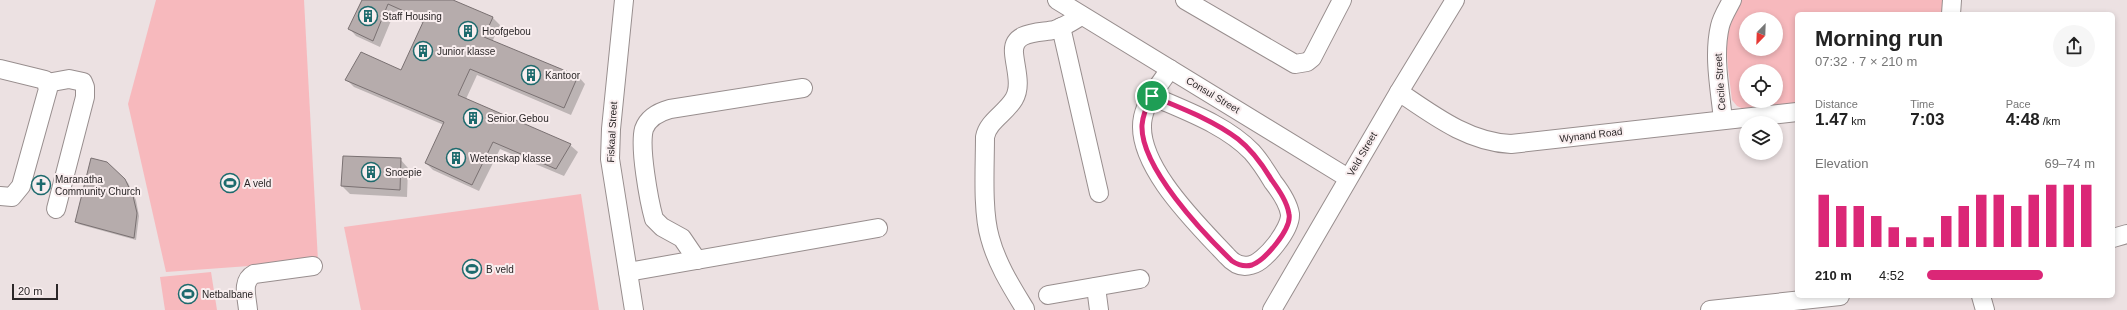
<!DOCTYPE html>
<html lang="en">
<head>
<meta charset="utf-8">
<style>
	:root { --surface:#fff; --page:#f6f6f6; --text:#222; --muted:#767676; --accent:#db2777 }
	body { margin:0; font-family:Helvetica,sans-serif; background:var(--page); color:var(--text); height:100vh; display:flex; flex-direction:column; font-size:15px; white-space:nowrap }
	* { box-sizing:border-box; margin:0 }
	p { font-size:13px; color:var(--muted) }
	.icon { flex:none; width:22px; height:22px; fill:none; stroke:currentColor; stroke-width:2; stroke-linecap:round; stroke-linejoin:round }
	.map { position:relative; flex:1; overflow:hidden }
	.details { position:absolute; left:1795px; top:12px; width:320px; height:286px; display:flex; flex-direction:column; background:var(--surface); border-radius:6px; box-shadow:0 2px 6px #0003 }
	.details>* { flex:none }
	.needle { width:26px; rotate:203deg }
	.tools { position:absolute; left:1739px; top:12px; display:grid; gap:8px }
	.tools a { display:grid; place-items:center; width:44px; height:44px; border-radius:50%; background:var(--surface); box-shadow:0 2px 6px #0003; font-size:20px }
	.scale { position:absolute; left:12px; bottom:10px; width:46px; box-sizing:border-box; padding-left:4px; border:2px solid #2b2728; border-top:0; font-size:11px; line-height:14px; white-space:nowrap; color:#2b2728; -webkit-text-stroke:3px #f9eeef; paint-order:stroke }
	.pin { position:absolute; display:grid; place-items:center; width:34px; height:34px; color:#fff; margin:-17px; border:2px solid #fff; border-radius:50%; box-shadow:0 1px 4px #0007 }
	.round { display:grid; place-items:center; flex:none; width:42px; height:42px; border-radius:21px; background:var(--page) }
	.summary { display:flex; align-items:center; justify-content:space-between; height:68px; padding:0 20px }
	h1 { font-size:22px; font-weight:600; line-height:30px }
	.figures { display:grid; grid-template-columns:repeat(3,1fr); gap:6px; height:68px; padding:4px 20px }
	.figures div { display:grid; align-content:center }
	.figures b { font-size:17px; font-weight:600 }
	.figures small { font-size:11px; font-weight:400 }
	.figures p { font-size:11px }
	.chart { height:112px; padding:8px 20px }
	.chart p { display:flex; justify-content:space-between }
	.chart svg { width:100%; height:72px; margin-top:4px; stroke:var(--accent); stroke-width:6 }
	ul { padding:0 20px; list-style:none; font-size:13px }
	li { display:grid; grid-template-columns:64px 48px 1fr; align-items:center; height:30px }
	li i { height:10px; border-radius:5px; background:var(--accent) }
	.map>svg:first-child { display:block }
</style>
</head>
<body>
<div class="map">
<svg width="2127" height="310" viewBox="0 0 2127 310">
	<rect width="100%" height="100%" fill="#ece1e2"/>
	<g fill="#f7b9bd" fill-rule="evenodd">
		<path d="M156 0H304L318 261 166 272 128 104Z"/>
		<path d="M1740 0H1945L1944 14H1797V105L1746 110 1737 106 1732 100C1728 63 1720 34 1740 0ZM1746 19H1776V49H1746ZM1746 71H1776V101H1746Z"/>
		<path d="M581 194 599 310H361L344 227Z"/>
		<path d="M211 272 217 310H165L160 277Z"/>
	</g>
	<g fill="#0003">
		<path d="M362 0H451L493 18 500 25 492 42 578 76 585 84 571 115 477 75 466 99 570 145 578 152 564 176 500 149 479 191 433 170 426 163 444 125 354 87 347 80 401 71 423 23 395 11 380 47 356 36 349 28Z"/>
		<path d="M400 159 408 168 407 197 350 194 342 186Z"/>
		<path d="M107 163 128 183 136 200 139 216 136 240 78 224 76 222Z"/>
	</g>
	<g fill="#b6acac" stroke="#7a7172">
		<path d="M362 0H453L493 17 484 37 578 76 564 108 470 69 458 95 571 144 556 169 493 142 472 185 425 163 444 122 345 80 361 52 401 70 424 20 388 4 373 41 348 29Z"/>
		<path d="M343 156 401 158 400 190 341 186Z"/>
		<path d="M91 158 107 162 125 179 133 196 137 213 134 238 75 222Z"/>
	</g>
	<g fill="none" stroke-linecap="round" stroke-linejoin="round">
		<defs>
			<g id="minor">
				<path d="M624 0 611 129 610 159 634 310"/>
				<path d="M1057 0 1348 178"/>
				<path d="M1185 0 1295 64 1307 62 1312 58 1342 0"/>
				<path d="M1951 14 1952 0"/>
				<path d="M1061 27 1099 193"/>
				<path d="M0 69 45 80 48 89 21 186 12 197 0 196"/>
				<path d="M47 83 69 79 83 82 85 87V97L56 209"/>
				<path d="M1399 92C1433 115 1468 142 1511 144L1797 112"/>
				<path d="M1152 96C1186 111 1226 125 1252 152 1260 161 1267 172 1273 182 1280 191 1288 202 1290 214 1291 229 1265 262 1251 265 1241 268 1233 263 1227 256 1198 225 1133 163 1143 117 1147 99 1160 84 1170 69"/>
				<path d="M1723 120C1720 89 1713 56 1720 26 1722 17 1728 8 1732 0"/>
				<path d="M2113 238 2127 234"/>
				<path d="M697 260 682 238 662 227 654 219C649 201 639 147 644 129 648 118 659 112 670 109L803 88"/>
				<path d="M628 272 878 228"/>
				<path d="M1096 287 1099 310"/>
				<path d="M1048 295 1140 279"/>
				<path d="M1981 296 1985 310"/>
				<path d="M1025 309C1011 286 997 264 990 238 982 211 985 166 985 137 988 121 1006 113 1014 99 1022 86 1015 67 1014 53 1012 31 1039 33 1054 30 1064 27 1073 21 1081 16"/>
				<path d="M248 310C247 297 241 281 254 274L313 266"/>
				<path d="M1272 310 1399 92 1455 0"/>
				<path d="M1710 310 1840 296"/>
			</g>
		</defs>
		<use href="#minor" stroke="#988e8e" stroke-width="20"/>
		<use href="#minor" stroke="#fff" stroke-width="18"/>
	</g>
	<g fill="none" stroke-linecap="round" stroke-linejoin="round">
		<defs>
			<path id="route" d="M1152 96C1181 108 1213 120 1238 139 1252 150 1262 164 1271 179 1278 189 1287 201 1289 214 1292 229 1265 260 1252 265 1245 267 1238 265 1232 261 1203 233 1140 167 1142 125 1143 114 1147 105 1152 96Z"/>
		</defs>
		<use href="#route" stroke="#fff" stroke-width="8"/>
		<use href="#route" stroke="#db2777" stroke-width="5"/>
	</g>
	<defs>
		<symbol id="building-ring" viewBox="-11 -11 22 22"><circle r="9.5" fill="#f9eeef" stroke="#1d6a6d" stroke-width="1.5"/><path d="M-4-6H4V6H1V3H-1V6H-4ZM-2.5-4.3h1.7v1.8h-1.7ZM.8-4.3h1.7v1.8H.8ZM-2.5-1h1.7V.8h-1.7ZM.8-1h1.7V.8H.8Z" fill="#1d6a6d"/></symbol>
		<symbol id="stadium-ring" viewBox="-11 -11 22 22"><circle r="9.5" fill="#f9eeef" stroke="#1d6a6d" stroke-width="1.5"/><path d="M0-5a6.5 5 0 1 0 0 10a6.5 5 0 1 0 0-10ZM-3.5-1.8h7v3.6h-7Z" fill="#1d6a6d"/></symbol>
		<symbol id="church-ring" viewBox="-11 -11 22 22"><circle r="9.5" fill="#f9eeef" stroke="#1d6a6d" stroke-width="1.5"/><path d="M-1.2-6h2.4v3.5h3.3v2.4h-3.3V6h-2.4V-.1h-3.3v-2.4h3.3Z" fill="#1d6a6d"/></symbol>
	</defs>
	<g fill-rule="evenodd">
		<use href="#building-ring" x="357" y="5" width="22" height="22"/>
		<use href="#building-ring" x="457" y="20" width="22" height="22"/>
		<use href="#building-ring" x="412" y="40" width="22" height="22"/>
		<use href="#building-ring" x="520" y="64" width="22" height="22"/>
		<use href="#building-ring" x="462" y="107" width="22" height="22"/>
		<use href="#building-ring" x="445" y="147" width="22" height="22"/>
		<use href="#building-ring" x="360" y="161" width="22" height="22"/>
		<use href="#stadium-ring" x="219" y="172" width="22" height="22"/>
		<use href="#church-ring" x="30" y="174" width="22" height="22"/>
		<use href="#stadium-ring" x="461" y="258" width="22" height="22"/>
		<use href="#stadium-ring" x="177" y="283" width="22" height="22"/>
	</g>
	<g text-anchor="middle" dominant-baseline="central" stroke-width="4" stroke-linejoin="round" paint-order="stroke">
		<g font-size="10" fill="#2b2728" stroke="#f9eeef" text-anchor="start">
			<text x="382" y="16">Staff Housing</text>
			<text x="482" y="31">Hoofgebou</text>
			<text x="437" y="51">Junior klasse</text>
			<text x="545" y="75">Kantoor</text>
			<text x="487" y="118">Senior Gebou</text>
			<text x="470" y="158">Wetenskap klasse</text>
			<text x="385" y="172">Snoepie</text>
			<text x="55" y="179">Maranatha<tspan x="55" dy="12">Community Church</tspan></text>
			<text x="244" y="183">A veld</text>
			<text x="486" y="269">B veld</text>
			<text x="202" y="294">Netbalbane</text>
		</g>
		<g font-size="10" fill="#2b2728" stroke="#f9eeef">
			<text transform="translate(1720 82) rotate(-94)">Cecile Street</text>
			<text transform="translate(1213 95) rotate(31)">Consul Street</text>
			<text transform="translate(612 132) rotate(-87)">Fiskaal Street</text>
			<text transform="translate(1591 135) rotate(-7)">Wynand Road</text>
			<text transform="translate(1362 154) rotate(-60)">Veld Street</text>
		</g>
	</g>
</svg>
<div class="tools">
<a><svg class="needle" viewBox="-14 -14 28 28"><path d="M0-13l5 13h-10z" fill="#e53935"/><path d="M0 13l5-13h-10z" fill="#767676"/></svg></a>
<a><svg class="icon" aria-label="locate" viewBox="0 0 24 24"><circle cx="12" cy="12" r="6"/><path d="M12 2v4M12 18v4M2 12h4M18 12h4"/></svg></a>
<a><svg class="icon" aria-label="layers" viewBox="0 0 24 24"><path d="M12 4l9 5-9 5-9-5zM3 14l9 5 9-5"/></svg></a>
</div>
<div class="scale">20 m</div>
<div class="pin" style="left:1152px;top:96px;background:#1e9e55"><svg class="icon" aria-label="arrive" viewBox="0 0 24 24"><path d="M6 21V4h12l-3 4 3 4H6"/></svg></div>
<section class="details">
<div class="summary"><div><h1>Morning run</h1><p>07:32 · 7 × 210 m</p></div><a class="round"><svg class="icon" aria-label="share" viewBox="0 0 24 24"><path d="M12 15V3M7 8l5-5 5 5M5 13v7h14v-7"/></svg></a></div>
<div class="figures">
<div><p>Distance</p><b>1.47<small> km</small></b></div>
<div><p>Time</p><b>7:03</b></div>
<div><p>Pace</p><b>4:48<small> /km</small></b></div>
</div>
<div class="chart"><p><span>Elevation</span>69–74 m</p>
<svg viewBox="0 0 160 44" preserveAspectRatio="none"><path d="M5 44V12M15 44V19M25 44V19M35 44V25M45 44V32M55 44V38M65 44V38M75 44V25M85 44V19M95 44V12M105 44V12M115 44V19M125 44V12M135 44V6M145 44V6M155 44V6"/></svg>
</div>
<ul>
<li><b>210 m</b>4:52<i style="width:69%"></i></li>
</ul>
</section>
</div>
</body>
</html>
